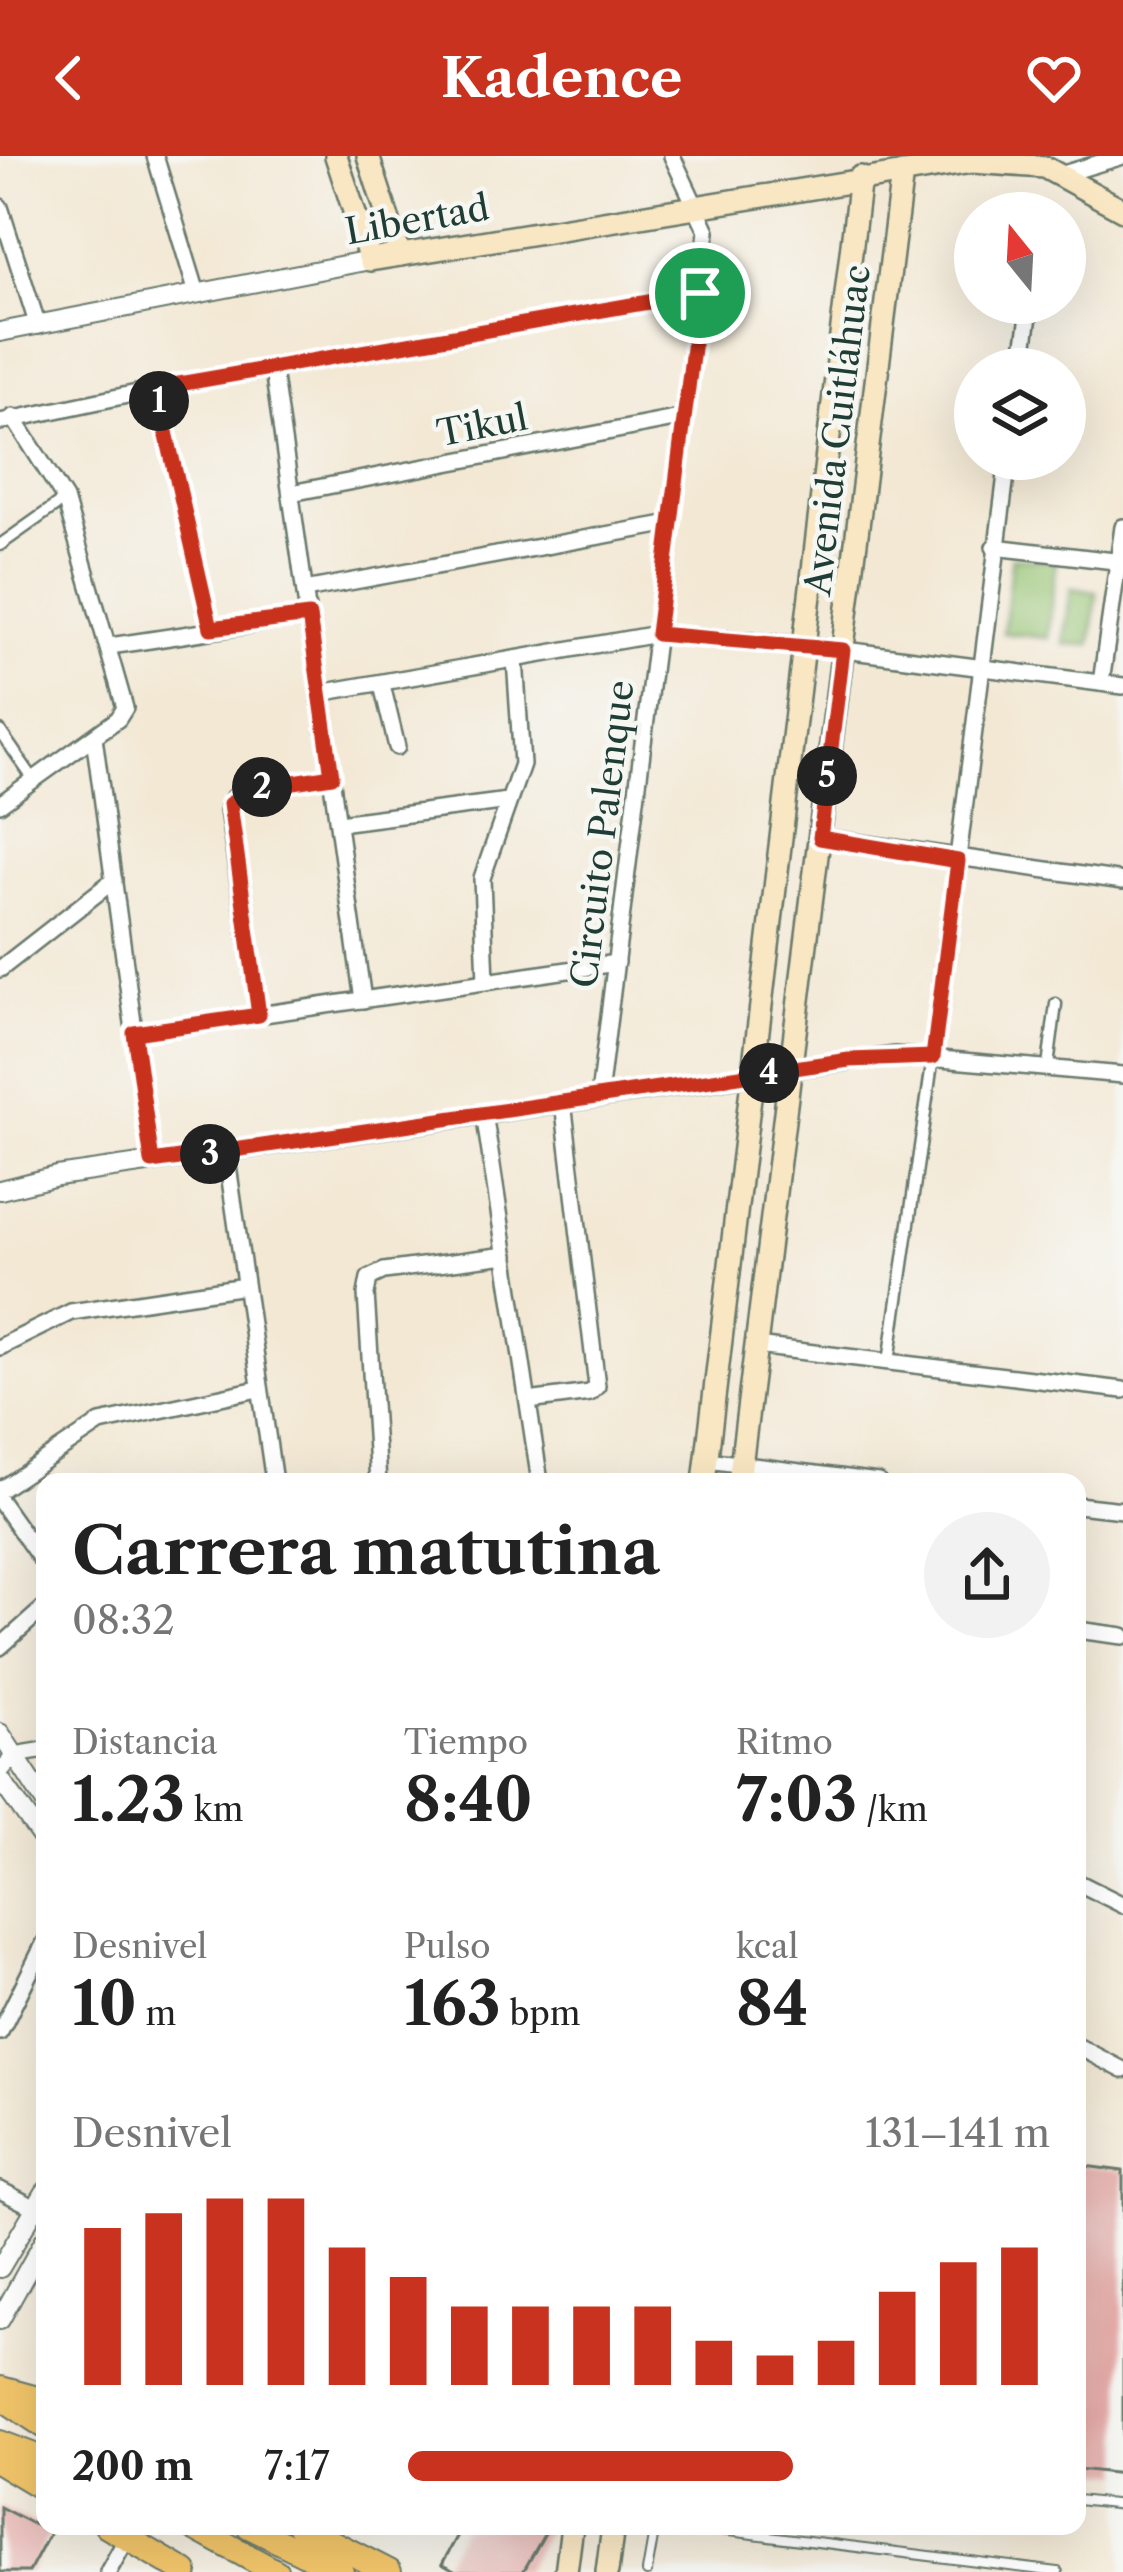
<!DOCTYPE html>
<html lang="es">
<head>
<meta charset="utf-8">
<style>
	:root { --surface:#fff; --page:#f2f2f2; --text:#222; --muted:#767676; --accent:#c8321e }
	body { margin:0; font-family:"Libre Caslon Text",serif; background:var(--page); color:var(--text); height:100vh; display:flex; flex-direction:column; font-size:45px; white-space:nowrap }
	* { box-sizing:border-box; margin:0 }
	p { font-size:39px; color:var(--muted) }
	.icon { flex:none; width:66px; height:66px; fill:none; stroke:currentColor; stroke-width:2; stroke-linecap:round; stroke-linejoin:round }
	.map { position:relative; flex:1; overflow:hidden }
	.sheet { position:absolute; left:36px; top:1317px; width:1050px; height:1062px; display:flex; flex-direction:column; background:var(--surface); border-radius:24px; box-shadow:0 12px 48px #0002 }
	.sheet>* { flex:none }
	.needle { width:78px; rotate:342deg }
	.fabs { position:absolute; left:954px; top:36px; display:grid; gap:24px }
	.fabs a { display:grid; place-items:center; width:132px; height:132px; border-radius:50%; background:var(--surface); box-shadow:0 12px 48px #0002; font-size:60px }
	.pin { position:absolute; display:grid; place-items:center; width:102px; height:102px; color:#fff; margin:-51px; border:6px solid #fff; border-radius:50%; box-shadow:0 3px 12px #0007 }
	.km { position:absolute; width:60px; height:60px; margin:-30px; border-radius:50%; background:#222; color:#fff; font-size:33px; line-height:60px; text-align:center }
	.round { display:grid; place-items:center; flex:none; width:126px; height:126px; border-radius:63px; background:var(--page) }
	.headline { display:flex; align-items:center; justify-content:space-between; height:204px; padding:0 36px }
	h1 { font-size:66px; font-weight:700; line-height:90px }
	.figures { display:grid; grid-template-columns:repeat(3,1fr); gap:18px; height:204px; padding:12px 36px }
	.figures div { display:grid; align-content:center }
	.figures b { font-size:60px; font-weight:700 }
	.figures small { font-size:33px; font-weight:400 }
	.figures p { font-size:33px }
	.chart { height:336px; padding:24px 36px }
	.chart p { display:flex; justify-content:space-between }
	.chart svg { width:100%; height:216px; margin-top:12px; stroke:var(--accent); stroke-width:6 }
	ul { padding:0 36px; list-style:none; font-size:39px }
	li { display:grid; grid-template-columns:192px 144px 1fr; align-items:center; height:90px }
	li i { height:30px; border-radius:15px; background:var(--accent) }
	header { display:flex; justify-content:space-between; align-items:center; height:156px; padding:0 36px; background:var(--accent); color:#fff; font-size:54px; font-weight:700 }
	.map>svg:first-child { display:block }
</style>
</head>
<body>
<header><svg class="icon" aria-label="back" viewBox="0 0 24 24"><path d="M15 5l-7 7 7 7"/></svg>Kadence<svg class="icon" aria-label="heart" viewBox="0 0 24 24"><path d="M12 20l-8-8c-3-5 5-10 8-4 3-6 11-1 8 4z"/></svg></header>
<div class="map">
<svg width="1123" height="2416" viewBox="0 0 1123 2416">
	<rect width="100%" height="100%" fill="#f6f6f2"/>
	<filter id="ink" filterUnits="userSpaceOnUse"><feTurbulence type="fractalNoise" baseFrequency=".00833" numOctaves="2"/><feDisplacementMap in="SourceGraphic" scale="24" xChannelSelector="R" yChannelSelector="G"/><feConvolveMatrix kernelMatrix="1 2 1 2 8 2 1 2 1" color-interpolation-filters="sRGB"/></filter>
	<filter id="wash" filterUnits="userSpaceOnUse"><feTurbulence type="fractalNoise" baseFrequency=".004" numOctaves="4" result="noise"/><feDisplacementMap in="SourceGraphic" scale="48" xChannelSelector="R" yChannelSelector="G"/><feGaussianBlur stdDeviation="2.7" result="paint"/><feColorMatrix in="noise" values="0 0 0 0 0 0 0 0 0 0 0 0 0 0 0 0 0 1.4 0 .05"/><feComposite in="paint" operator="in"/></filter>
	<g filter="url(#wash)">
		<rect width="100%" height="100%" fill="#f3e8d4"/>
		<g fill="#96c372" stroke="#5a8053" stroke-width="3">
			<path d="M1012 401 1056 406 1048 482 1003 477Z"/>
			<path d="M1071 432 1097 436 1091 489 1064 488Z"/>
		</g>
		<g id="blocks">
			<g fill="#e29c99">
				<path d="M1077 2009 1123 2015V2318L1077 2313Z"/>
				<path d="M0 2351 50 2377 29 2416H0Z"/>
				<path d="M463 2370H549L523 2416H456L442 2408Z"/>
			</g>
		</g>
	</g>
	<g filter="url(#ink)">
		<use href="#blocks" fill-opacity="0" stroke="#69796c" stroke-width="3"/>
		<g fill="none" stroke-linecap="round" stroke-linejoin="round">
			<defs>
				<g id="service">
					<path d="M1077 2344 1123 2349"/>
					<path d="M688 2370 1058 2416"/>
					<path d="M647 2416 655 2370"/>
				</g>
				<g id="pedestrian">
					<path d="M0 389 65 343"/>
					<path d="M0 575 34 624"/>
					<path d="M1048 910 1056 848"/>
					<path d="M889 1206 933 901"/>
				</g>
				<g id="minor">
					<path d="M155 0 197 137"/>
					<path d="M1060 19 1123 0"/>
					<path d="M0 51 38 170"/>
					<path d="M1021 213 1031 147"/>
					<path d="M273 214 363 844"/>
					<path d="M156 233 211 472"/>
					<path d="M0 266 156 233 700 137"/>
					<path d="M291 337 685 261"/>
					<path d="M994 391 1123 406"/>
					<path d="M305 434 671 367"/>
					<path d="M110 490 309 460"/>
					<path d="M1101 527 1123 371"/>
					<path d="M382 529 397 591"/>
					<path d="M320 537 657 478 806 489 1123 530"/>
					<path d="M94 581 152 1006"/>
					<path d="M0 648 118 563 125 552 65 343 13 261"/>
					<path d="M339 667 508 645"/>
					<path d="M820 681 1123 725"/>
					<path d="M0 813 114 724"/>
					<path d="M486 826 482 722 522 608 515 503"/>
					<path d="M259 859 228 654 233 642 256 632 332 620"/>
					<path d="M134 877 616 807"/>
					<path d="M933 901 1008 303"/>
					<path d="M789 914 895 899 1123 919"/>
					<path d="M599 940 707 75 672 0"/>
					<path d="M484 957 540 1326"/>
					<path d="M226 996 274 1326"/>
					<path d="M756 1190 1123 1234"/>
					<path d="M0 1191 71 1156 245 1130"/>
					<path d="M528 1245 590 1237 597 1230 563 946"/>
					<path d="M707 1304 878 1326"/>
					<path d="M378 1326 366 1138 369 1122 384 1115 506 1099"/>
					<path d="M0 1334 100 1267 258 1233"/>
					<path d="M0 1345 45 1409"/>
					<path d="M1077 1349 1123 1354"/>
					<path d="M1077 1474 1123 1480"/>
					<path d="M0 1491 45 1451"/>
					<path d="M0 1616 15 1599 45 1594"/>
					<path d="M1077 1726 1123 1749"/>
					<path d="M0 1876 45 1786"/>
					<path d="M1077 1890 1123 1914"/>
					<path d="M0 2034 45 2057"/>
					<path d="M108 2416 127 2382"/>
				</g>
				<g id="tertiary">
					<path d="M0 176 370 104"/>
					<path d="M0 1034 57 1020 789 914"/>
					<path d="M0 1577 45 1646"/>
					<path d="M0 1623 45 1686"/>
					<path d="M0 2112 45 2036"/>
					<path d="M0 2164 45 2083"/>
				</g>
				<g id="secondary">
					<path d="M336 0 370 104 972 6 1044 11 1123 54"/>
					<path d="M368 0 400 99"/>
					<path d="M704 1326 860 21"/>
					<path d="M739 1326 902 17"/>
					<path d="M566 2416 572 2370"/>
					<path d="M607 2416 613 2370"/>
				</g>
				<g id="primary">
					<path d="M1 2233 45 2245"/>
					<path d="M0 2240 45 2270"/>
					<path d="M0 2287 45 2304"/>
					<path d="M0 2306 45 2333"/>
					<path d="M107 2370 185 2416"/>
					<path d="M192 2370 276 2416"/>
					<path d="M249 2370 341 2416"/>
					<path d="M300 2370 389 2416"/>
				</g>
			</defs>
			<use href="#service" stroke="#69796c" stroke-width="12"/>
			<use href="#pedestrian" stroke="#69796c" stroke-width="15"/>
			<use href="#minor" stroke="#69796c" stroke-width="20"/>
			<use href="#tertiary" stroke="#69796c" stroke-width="22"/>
			<use href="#secondary" stroke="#69796c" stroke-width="26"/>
			<use href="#primary" stroke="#69796c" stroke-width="28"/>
			<use href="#service" stroke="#fff" stroke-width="8"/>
			<use href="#pedestrian" stroke="#fff" stroke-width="10"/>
			<use href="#minor" stroke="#fff" stroke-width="15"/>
			<use href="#tertiary" stroke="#fff" stroke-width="18"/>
			<use href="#secondary" stroke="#f9e7c3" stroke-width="21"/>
			<use href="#primary" stroke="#f0c469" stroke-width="24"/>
		</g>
	</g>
	<g fill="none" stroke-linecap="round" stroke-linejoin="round" filter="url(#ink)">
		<defs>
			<path id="route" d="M700 137 657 478 843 494 820 682 958 705 933 901 849 904 152 1006 134 877 259 859 230 648 256 632 332 620 309 460 211 472 156 232Z"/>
		</defs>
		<use href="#route" stroke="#fff" stroke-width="24"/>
		<use href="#route" stroke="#c8321e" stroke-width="15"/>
	</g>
	<g text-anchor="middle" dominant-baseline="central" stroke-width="9" stroke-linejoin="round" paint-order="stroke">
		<g font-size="36" fill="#1f3d34" stroke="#f6f6f2">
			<text transform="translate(417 63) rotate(-10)">Libertad</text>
			<text transform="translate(482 269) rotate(-11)">Tikul</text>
			<text transform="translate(837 274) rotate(-83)">Avenida Cuitláhuac</text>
			<text transform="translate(602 678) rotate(-83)">Circuito Palenque</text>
		</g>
	</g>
</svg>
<div class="fabs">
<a><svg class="needle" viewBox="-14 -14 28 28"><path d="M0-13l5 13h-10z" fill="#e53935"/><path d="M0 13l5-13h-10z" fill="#767676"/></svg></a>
<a><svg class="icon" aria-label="layers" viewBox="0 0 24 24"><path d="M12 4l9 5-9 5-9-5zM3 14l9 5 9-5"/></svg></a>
</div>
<div class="pin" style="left:700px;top:137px;background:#1e9e55"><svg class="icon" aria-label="arrive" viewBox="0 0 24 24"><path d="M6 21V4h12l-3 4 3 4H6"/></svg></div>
<b class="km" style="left:159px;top:245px">1</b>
<b class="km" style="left:262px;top:631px">2</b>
<b class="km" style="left:210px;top:998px">3</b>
<b class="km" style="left:769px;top:917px">4</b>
<b class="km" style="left:827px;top:620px">5</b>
<section class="sheet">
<div class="headline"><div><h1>Carrera matutina</h1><p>08:32</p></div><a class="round"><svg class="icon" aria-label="share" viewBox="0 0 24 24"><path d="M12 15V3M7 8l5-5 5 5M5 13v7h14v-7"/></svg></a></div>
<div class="figures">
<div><p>Distancia</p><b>1.23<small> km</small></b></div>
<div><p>Tiempo</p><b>8:40</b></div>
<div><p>Ritmo</p><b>7:03<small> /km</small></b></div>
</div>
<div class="figures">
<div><p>Desnivel</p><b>10<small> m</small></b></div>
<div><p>Pulso</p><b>163<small> bpm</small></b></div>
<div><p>kcal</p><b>84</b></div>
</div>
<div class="chart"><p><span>Desnivel</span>131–141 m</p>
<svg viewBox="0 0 160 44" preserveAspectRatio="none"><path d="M5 44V12M15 44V9M25 44V6M35 44V6M45 44V16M55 44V22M65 44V28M75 44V28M85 44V28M95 44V28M105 44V35M115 44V38M125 44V35M135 44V25M145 44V19M155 44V16"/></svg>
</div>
<ul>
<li><b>200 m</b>7:17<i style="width:60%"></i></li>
</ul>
</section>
</div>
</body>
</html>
